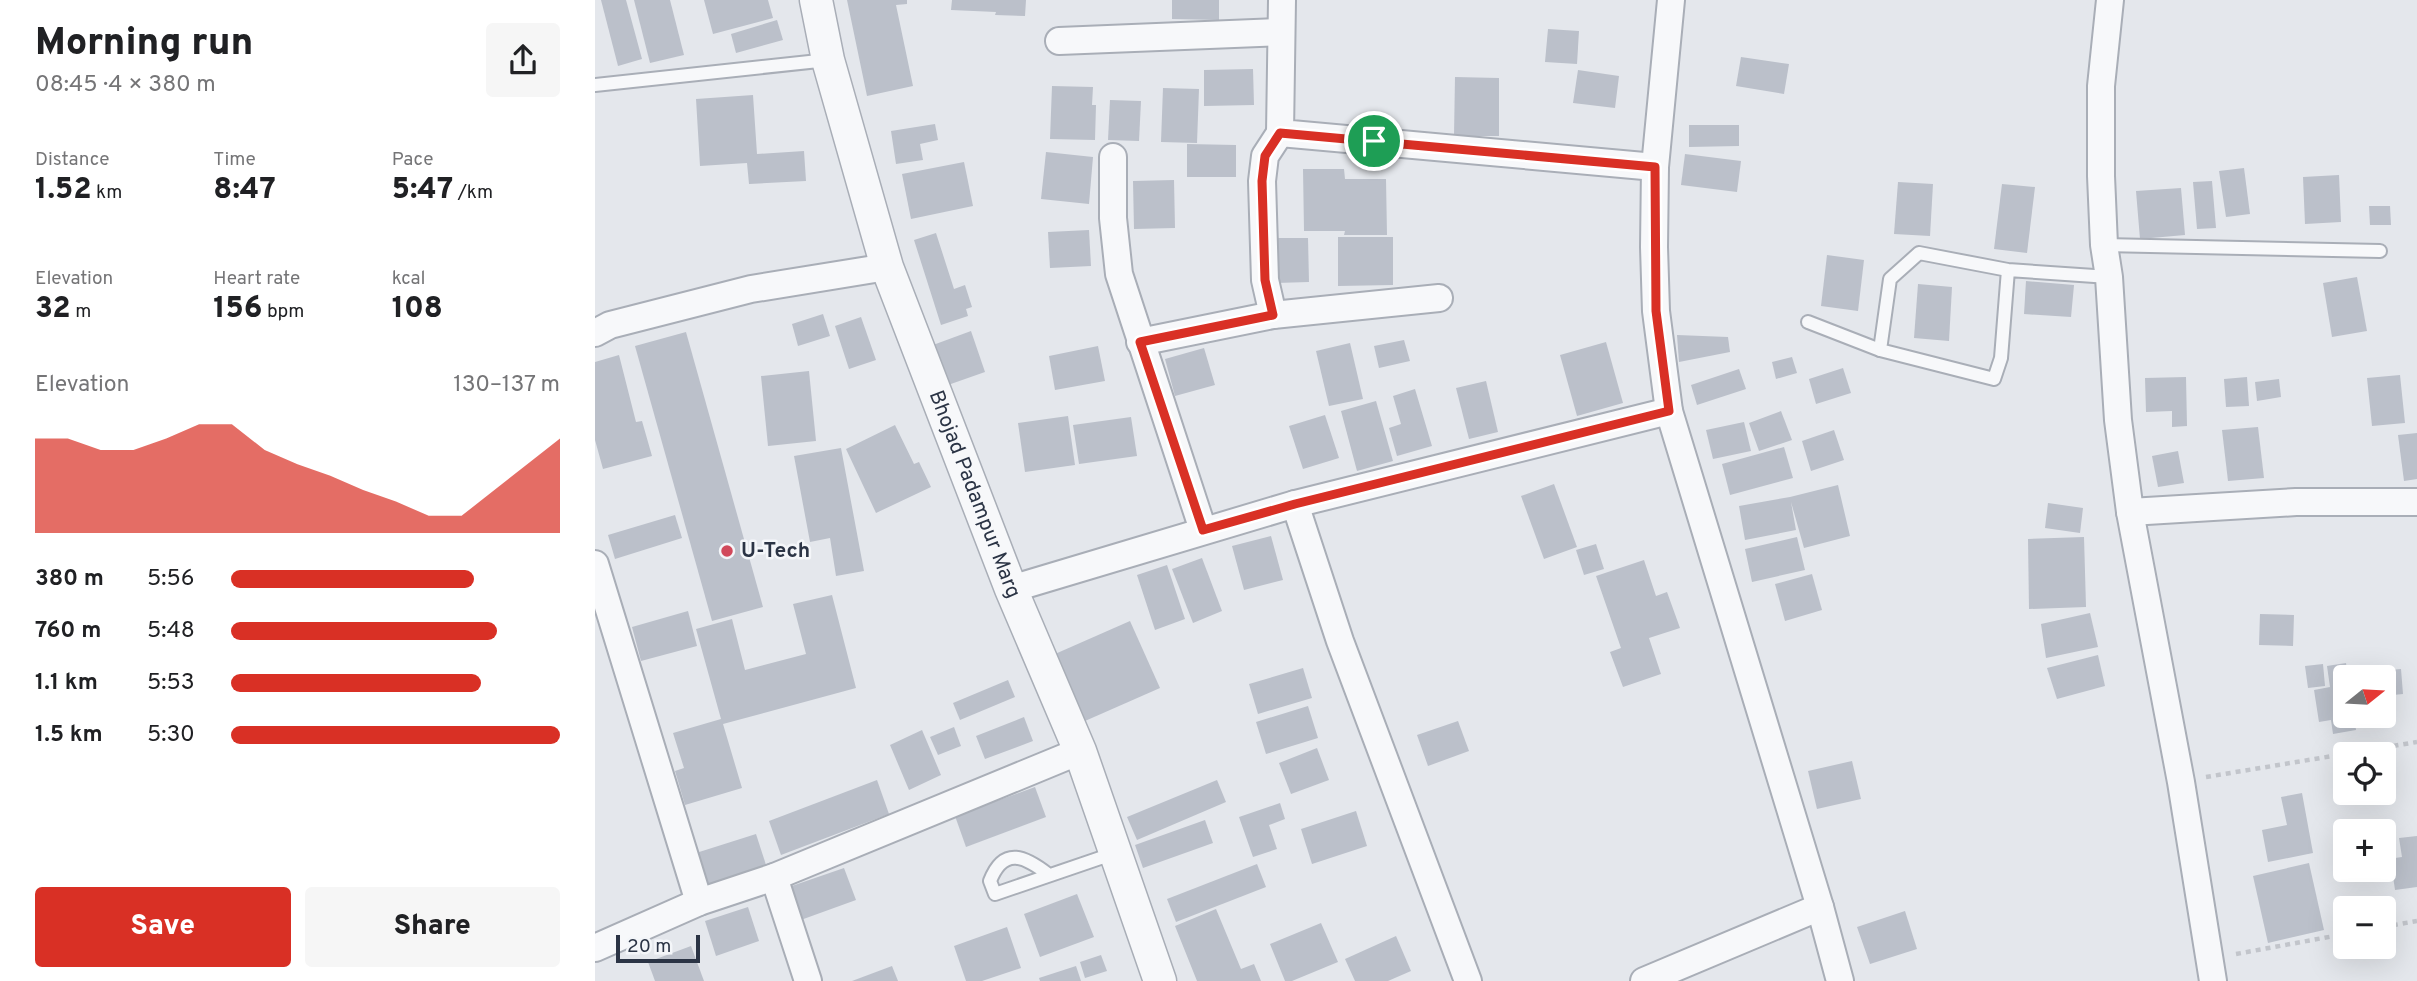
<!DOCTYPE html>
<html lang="en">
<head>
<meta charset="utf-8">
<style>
	:root { --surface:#fff; --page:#f6f6f6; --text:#202124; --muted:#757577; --accent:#d93025 }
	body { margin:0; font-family:Overpass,sans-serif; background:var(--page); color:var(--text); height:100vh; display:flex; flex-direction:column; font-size:26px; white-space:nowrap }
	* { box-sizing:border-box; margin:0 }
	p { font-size:23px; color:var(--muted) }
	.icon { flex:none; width:38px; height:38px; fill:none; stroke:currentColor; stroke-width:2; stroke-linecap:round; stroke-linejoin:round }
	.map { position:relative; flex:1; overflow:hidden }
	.side { display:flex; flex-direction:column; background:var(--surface); width:595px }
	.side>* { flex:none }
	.needle { width:46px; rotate:72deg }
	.fabs { position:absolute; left:1738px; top:665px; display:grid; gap:14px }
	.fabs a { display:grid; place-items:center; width:63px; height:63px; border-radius:7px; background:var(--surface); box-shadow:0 7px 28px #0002; font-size:35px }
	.scale { position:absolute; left:21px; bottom:18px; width:84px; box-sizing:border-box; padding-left:7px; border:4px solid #2b3445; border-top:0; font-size:19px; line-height:24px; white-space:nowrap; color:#2b3445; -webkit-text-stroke:5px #f4f6f9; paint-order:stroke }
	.pin { position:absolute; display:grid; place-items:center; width:60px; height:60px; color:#fff; margin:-30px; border:4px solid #fff; border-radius:50%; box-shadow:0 2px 7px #0007 }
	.round { display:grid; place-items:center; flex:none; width:74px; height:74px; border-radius:7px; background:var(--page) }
	.overview { display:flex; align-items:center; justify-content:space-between; height:119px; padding:0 35px }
	h1 { font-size:38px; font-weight:800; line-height:52px }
	.metrics { display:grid; grid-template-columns:repeat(3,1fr); gap:10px; height:119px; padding:7px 35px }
	.metrics div { display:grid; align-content:center }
	.metrics b { font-size:30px; font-weight:800 }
	.metrics small { font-size:19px; font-weight:400 }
	.metrics p { font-size:19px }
	.chart { height:196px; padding:14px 35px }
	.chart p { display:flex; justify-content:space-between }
	.chart svg { width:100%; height:126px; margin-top:7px; fill:var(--accent); opacity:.7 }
	.cta { display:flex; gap:14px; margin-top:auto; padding:14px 35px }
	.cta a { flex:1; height:80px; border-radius:7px; background:var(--accent); color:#fff; font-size:28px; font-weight:800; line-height:80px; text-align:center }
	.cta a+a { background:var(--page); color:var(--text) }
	ul { padding:0 35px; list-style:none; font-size:23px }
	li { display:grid; grid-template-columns:112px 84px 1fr; align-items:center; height:52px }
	li i { height:18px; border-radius:9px; background:var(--accent) }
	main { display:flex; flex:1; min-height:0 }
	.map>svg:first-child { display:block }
</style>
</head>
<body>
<main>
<section class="side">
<div class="overview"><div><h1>Morning run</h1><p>08:45 · 4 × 380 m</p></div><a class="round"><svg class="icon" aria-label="share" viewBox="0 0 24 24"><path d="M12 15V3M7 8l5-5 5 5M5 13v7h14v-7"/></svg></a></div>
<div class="metrics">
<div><p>Distance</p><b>1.52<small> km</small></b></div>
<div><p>Time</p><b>8:47</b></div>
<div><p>Pace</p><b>5:47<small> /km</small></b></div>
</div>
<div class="metrics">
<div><p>Elevation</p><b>32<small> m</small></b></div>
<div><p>Heart rate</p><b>156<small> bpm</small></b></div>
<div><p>kcal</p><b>108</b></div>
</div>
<div class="chart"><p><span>Elevation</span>130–137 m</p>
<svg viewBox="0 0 160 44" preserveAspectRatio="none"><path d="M0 44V11L10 11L20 15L30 15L40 11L50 6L60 6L70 15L80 20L90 24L100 29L110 33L120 38L130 38L140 29L150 20L160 11V44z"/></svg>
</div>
<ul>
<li><b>380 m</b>5:56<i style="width:74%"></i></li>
<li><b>760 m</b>5:48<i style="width:81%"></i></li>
<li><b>1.1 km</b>5:53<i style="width:76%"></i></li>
<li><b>1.5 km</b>5:30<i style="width:100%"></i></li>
</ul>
<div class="cta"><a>Save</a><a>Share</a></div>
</section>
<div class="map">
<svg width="1822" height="981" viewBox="0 0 1822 981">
	<rect width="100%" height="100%" fill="#e4e7ec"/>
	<g fill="#bbc0ca">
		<path d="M6 0H31L47 59 23 66Z"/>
		<path d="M39 0H75L89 55 55 63Z"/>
		<path d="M109 0H173L178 18 118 34Z"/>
		<path d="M252 0H312V4L301 5 318 86 272 96Z"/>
		<path d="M357 0H431L430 16 400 15 401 12 356 10Z"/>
		<path d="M577 0H624V20L577 19Z"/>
		<path d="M182 20 188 40 141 53 136 34Z"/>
		<path d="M953 29 984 31 982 64 950 62Z"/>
		<path d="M1146 57 1194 64 1189 94 1141 86Z"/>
		<path d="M658 69 659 105 609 106V70Z"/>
		<path d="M983 70 1024 76 1020 108 978 103Z"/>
		<path d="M860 77 904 78V136H859Z"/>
		<path d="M457 86 498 87 497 105H501L500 140 455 139Z"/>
		<path d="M568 88 604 89 602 143 566 142Z"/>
		<path d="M158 95 162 154 209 151 211 181 154 184 152 163 105 166 101 99Z"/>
		<path d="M515 100 546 101 544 141 513 140Z"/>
		<path d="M340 124 343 140 325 144 328 160 301 164 296 131Z"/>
		<path d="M1094 125H1144V146L1094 147Z"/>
		<path d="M592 144 641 145V177H592Z"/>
		<path d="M451 152 498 157 494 204 446 199Z"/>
		<path d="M1090 154 1146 161 1142 192 1086 185Z"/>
		<path d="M369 162 378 206 316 219 307 174Z"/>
		<path d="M1649 168 1655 214 1631 217 1624 171Z"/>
		<path d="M708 169H749L750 179H791L792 235H749L750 231H709Z"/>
		<path d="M1744 175 1746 222 1710 224 1708 177Z"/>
		<path d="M579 180 580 228 539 229 538 181Z"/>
		<path d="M1617 181 1621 228 1602 229 1598 182Z"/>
		<path d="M1303 182 1338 184 1335 236 1299 234Z"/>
		<path d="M1407 184 1440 187 1432 253 1399 249Z"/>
		<path d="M1586 188 1590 235 1545 239 1541 191Z"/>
		<path d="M1774 206H1795L1796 225H1775Z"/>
		<path d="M494 230 496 266 455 268 453 232Z"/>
		<path d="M341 233 359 289 370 285 377 307 371 309 373 316 346 325 319 240Z"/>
		<path d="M743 237H798V285L743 286Z"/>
		<path d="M680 238H713L714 282 681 283Z"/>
		<path d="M1232 255 1269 260 1263 311 1226 306Z"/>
		<path d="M1762 277 1772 331 1737 337 1728 283Z"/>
		<path d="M1431 281 1479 285 1476 317 1429 314Z"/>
		<path d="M1323 284 1357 287 1354 341 1319 338Z"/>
		<path d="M228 314 235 336 203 346 197 324Z"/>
		<path d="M266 317 281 360 254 369 240 326Z"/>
		<path d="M376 331 390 372 353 385 338 345Z"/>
		<path d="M91 332 168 607 117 621 40 346Z"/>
		<path d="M1082 335 1133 337 1135 352 1084 362Z"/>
		<path d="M809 340 815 361 784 368 779 346Z"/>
		<path d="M1011 342 1028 403 982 416 965 355Z"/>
		<path d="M755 343 768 399 734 406 721 351Z"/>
		<path d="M503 346 510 381 460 390 454 356Z"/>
		<path d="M609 348 620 385 580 396 570 359Z"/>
		<path d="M24 355 41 422 47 421 57 456 8 469 0 440V362Z"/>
		<path d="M1197 357 1202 373 1181 379 1177 362Z"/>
		<path d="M1248 368 1256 393 1221 404 1214 379Z"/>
		<path d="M1144 369 1151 389 1102 405 1096 385Z"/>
		<path d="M214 371 221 441 173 446 166 376Z"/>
		<path d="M1805 375 1810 423 1777 426 1772 378Z"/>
		<path d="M1591 377 1592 426 1577 427V411L1551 412 1550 378Z"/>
		<path d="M1652 377 1654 406 1631 407 1629 379Z"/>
		<path d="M1684 379 1686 397 1662 401 1660 382Z"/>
		<path d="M891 381 903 432 874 439 861 388Z"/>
		<path d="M820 389 837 446 802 456 794 428 806 424 798 396Z"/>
		<path d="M781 401 798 461 762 471 746 411Z"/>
		<path d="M1186 411 1197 440 1164 451 1154 423Z"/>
		<path d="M730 415 744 458 708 469 694 426Z"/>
		<path d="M473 416 480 465 430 472 423 423Z"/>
		<path d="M536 417 542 456 484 464 478 425Z"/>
		<path d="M1149 422 1156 451 1118 459 1111 430Z"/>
		<path d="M300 425 319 464 324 462 336 487 281 513 251 449Z"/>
		<path d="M1663 427 1669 478 1633 481 1627 430Z"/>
		<path d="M1239 430 1249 460 1216 471 1207 441Z"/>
		<path d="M1822 433V479L1809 481 1803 435Z"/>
		<path d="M1189 447 1198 478 1135 495 1127 464Z"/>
		<path d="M246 448 269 571 241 576 235 538 215 542 199 456Z"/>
		<path d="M1583 451 1589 483 1563 487 1557 456Z"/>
		<path d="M959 484 982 547 949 559 926 496Z"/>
		<path d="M1243 485 1255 536 1209 548 1196 502 1201 530 1150 540 1144 506 1195 497Z"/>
		<path d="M1453 503 1488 508 1485 533 1450 528Z"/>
		<path d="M80 515 87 538 20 559 13 535Z"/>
		<path d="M676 536 688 580 649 590 637 546Z"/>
		<path d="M1202 537 1210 570 1157 582 1150 549Z"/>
		<path d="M1489 537 1491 607 1434 609 1433 539Z"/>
		<path d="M1001 544 1009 569 989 575 981 550Z"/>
		<path d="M607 558 627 611 598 623 577 569Z"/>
		<path d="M1049 560 1061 596 1072 592 1085 628 1054 638 1066 674 1028 687 1015 652 1026 648 1001 576Z"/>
		<path d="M572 565 590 619 560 630 542 575Z"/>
		<path d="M1217 574 1227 610 1190 621 1180 584Z"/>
		<path d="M237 595 261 688 128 724 147 788 90 805 80 771 89 768 78 733 126 719 101 629 137 619 150 670 211 654 198 604Z"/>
		<path d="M93 611 102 646 46 661 37 627Z"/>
		<path d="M1495 613 1503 647 1451 658 1446 624Z"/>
		<path d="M1665 614 1699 615 1698 646 1664 645Z"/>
		<path d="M535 621 565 688 490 721 460 654Z"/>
		<path d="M1503 655 1510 686 1462 699 1452 668Z"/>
		<path d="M1751 663 1753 677H1750V716H1759L1761 730 1738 734 1736 720 1724 722 1719 690 1735 687 1732 666Z"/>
		<path d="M1728 664 1730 686 1713 688 1710 666Z"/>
		<path d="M708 668 717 698 663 714 654 684Z"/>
		<path d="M1806 669 1808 694 1788 696V677H1771V672Z"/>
		<path d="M413 680 420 697 365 720 358 703Z"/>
		<path d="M713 706 723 738 671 754 661 722Z"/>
		<path d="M429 717 438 741 390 759 381 736Z"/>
		<path d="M863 721 874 751 833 766 822 735Z"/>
		<path d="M359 727 366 746 343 755 335 737Z"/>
		<path d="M327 730 346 775 314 790 295 745Z"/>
		<path d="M722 748 734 780 696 794 684 763Z"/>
		<path d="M1257 761 1266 799 1222 809 1213 771Z"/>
		<path d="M282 780 294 814 186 855 174 821Z"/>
		<path d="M622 780 631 802 542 840 532 817Z"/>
		<path d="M440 787 451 817 371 847 360 816Z"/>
		<path d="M1707 793 1718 853 1673 862 1667 830 1692 825 1686 797Z"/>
		<path d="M685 803 690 819 674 825 682 849 658 857 644 817Z"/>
		<path d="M761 811 772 846 717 864 706 829Z"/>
		<path d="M610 820 618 843 548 868 540 845Z"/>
		<path d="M161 834 172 868 112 886 101 853Z"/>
		<path d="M1822 836V887L1800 890 1797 869 1788 870V846L1798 845 1800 858 1807 857 1804 838Z"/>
		<path d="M1714 863 1729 930 1673 943 1658 876Z"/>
		<path d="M662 864 671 887 581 922 572 899Z"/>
		<path d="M249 868 261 900 203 921 191 888Z"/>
		<path d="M482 894 499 937 445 957 429 914Z"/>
		<path d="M153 907 164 941 121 956 110 921Z"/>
		<path d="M621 909 646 969 659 964 666 981H602L580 926Z"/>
		<path d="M1310 911 1322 949 1275 964 1262 927Z"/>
		<path d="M726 923 743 962 697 981H690L675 944Z"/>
		<path d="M412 927 426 968 387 981H371L359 946Z"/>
		<path d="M801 936 816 971 793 981H760L750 959Z"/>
		<path d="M96 946 109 981H60L53 962Z"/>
		<path d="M506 955 512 971 490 978 485 962Z"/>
		<path d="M297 966 303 981H257Z"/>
		<path d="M481 966 486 981H445L444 978Z"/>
	</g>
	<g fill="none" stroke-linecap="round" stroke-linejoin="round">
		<defs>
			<g id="service">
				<path d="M0 85 233 60"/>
				<path d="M1509 245 1785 251"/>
				<path d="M1413 270 1406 358 1399 379 1285 350 1295 279 1324 253 1413 270 1514 277"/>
				<path d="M1213 322 1285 350"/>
				<path d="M454 875C431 857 409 845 395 881L400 894 520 853"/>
			</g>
			<g id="minor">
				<path d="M687 0 685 133 1060 167"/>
				<path d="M1076 0 1060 167 1059 247 1061 311 1074 411 1225 907 1245 981"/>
				<path d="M1515 0 1506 86V176L1509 245 1514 277 1523 420 1535 512 1586 782 1618 981"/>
				<path d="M464 41 686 32"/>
				<path d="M518 157V218L524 274 608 530"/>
				<path d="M678 315 670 280 667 181 670 156 685 133"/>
				<path d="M0 333 15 325 156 289 292 267"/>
				<path d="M545 342 678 315 844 298"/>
				<path d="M700 504 745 641 873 981"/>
				<path d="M1535 512 1701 502H1822"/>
				<path d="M0 564 104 902"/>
				<path d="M416 589 700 504 1074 411"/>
				<path d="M179 877 213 981"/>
				<path d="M0 948 104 902 179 877 485 751"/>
				<path d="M1049 981 1225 907"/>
			</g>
			<g id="tertiary">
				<path id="s1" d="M221 0 233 60 292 267 416 589 485 751 565 981"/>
			</g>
		</defs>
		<use href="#service" stroke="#a9aeb7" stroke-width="16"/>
		<use href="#minor" stroke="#a9aeb7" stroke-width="30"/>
		<use href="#tertiary" stroke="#a9aeb7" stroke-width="35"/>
		<g stroke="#c2c5cb" stroke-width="4.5" stroke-dasharray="5 5" stroke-linecap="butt">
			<path d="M1611 777 1822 742"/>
			<path d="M1788 927 1822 921"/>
			<path d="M1641 954 1750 934"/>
		</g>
		<use href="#service" stroke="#f7f8fa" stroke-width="12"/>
		<use href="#minor" stroke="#f7f8fa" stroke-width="26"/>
		<use href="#tertiary" stroke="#f7f8fa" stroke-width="32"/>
	</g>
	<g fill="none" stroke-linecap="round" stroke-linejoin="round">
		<defs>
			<path id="route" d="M685 133 1060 167 1061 311 1074 411 700 504 608 530 545 342 678 315 670 280 667 181 670 156Z"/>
		</defs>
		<use href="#route" stroke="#fff" stroke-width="14"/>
		<use href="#route" stroke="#d93025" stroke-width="9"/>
	</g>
	<circle fill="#d1495b" stroke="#f4f6f9" stroke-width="2.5" cx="132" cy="551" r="7"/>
	<g text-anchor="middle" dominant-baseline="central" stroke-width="5" stroke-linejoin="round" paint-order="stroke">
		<g font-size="21" fill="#2b3445" stroke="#f4f6f9">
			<text stroke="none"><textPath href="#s1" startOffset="520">Bhojad Padampur Marg</textPath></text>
		</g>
		<g font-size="21" font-weight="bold" fill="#2b3445" stroke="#f4f6f9" text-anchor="start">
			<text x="146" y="551">U-Tech</text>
		</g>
	</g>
</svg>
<div class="fabs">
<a><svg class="needle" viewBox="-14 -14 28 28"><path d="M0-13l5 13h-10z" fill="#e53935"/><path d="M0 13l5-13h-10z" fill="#757577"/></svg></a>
<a><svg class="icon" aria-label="locate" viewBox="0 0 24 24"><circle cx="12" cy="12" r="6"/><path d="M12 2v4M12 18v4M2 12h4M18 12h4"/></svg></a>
<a>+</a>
<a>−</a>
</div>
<div class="scale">20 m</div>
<div class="pin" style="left:779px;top:141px;background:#1e9e55"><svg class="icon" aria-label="arrive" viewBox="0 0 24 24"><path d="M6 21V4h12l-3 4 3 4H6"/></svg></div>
</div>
</main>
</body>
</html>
